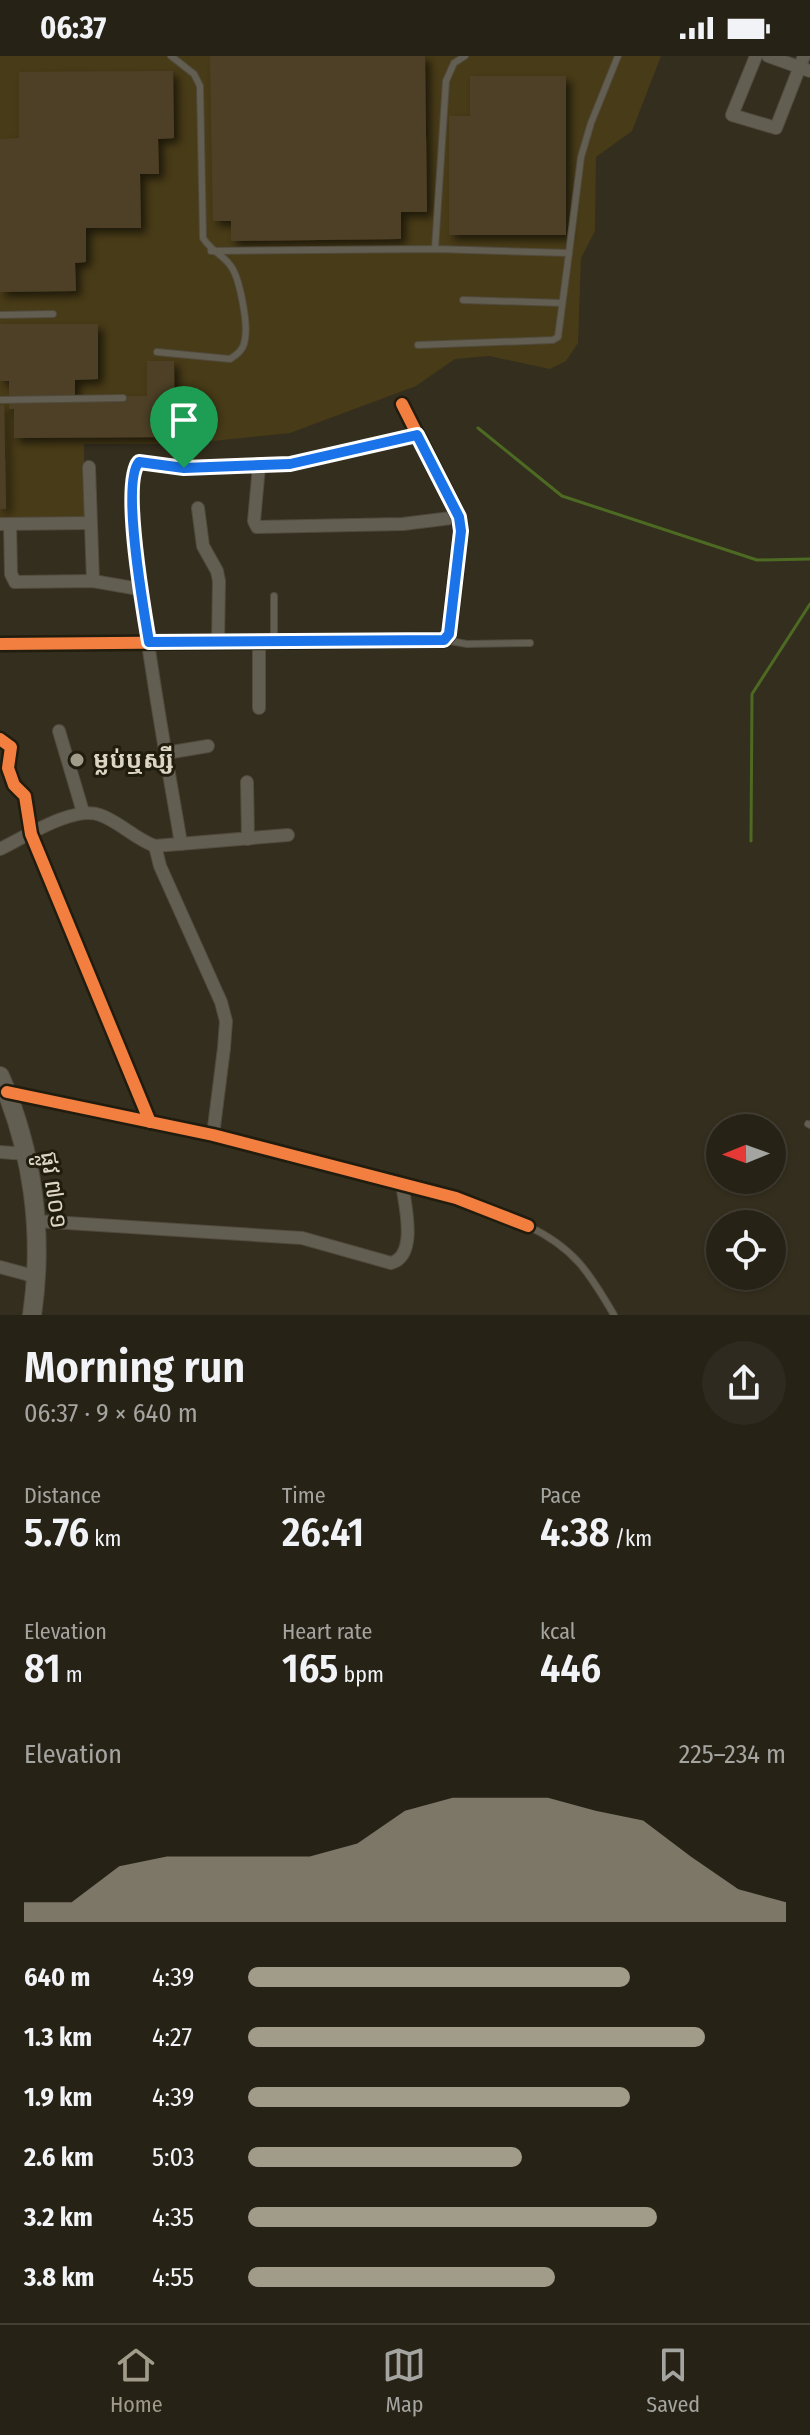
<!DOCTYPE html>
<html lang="en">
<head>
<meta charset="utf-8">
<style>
	:root { --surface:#272216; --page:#2f2a1f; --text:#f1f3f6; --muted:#a4a4a1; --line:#433f35; --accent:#a19b8a }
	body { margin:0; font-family:"Fira Sans Condensed","Noto Sans Khmer",sans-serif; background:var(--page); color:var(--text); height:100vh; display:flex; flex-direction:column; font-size:30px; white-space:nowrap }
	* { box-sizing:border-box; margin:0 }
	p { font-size:26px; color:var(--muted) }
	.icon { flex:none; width:44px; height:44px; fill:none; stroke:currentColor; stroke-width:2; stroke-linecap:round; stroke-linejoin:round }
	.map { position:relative; height:1259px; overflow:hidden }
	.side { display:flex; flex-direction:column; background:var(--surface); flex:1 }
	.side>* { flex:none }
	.needle { width:52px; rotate:269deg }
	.tools { position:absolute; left:706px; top:1058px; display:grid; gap:16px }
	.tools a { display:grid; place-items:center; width:80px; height:80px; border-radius:50%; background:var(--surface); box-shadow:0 2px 6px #0004,0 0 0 2px var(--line); font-size:40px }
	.pin { position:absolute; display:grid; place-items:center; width:68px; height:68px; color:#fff; margin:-82px -34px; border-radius:50% 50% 50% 0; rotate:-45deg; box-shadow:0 0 8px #0007 }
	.pin .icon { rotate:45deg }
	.round { display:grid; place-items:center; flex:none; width:84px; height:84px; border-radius:42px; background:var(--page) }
	.overview { display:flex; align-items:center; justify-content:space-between; height:136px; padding:0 24px }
	h1 { font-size:44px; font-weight:600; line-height:60px }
	.metrics { display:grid; grid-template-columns:repeat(3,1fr); gap:12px; height:136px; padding:8px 24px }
	.metrics div { display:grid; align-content:center }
	.metrics b { font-size:40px; font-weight:600 }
	.metrics small { font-size:22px; font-weight:400 }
	.metrics p { font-size:22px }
	.chart { height:224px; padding:16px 24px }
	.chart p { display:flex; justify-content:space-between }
	.chart svg { width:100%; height:144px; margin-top:8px; fill:var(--accent); opacity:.7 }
	ul { padding:0 24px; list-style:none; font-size:26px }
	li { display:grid; grid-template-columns:128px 96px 1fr; align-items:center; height:60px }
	li i { height:20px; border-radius:10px; background:var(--accent) }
	.status { display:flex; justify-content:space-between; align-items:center; height:56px; padding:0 40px; background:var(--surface); direction:ltr }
	.status svg { height:22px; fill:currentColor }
	.menu { display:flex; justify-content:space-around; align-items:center; height:112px; border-top:2px solid var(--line); background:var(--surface); font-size:22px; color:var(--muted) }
	.menu a { display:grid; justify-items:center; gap:4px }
	.menu .current { color:var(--accent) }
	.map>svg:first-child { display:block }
</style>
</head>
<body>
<div class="status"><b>06:37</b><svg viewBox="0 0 49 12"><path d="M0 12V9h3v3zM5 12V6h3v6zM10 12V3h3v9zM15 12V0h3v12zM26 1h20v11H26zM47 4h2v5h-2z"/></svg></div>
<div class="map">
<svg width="810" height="1259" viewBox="0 0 810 1259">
	<defs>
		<filter id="shadow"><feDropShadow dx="5" dy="5" stdDeviation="4" flood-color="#0009"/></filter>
	</defs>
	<rect width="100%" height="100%" fill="#342e1e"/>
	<path fill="#483b17" d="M0 0H661L632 75 596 101 595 175 581 202 578 287 566 305 550 313 489 300 455 303 416 330 290 377 184 388H84L85 461H0Z"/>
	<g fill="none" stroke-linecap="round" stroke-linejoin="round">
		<g stroke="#4d6a22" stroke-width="3">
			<path d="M478 372 562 440 757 504 810 503"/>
			<path d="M751 785 752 638 810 548"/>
		</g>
	</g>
	<g fill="#4e4128" filter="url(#shadow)">
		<path d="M210 0H425L427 156H401V183L231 185V165H213Z"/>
		<path d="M173 15 174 82 158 83 159 118H140L141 172H86V206L75 207 76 235 0 236V83L19 82V16Z"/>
		<path d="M470 20H566V179H449V60H470Z"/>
		<path d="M0 268H98V323L75 324V341L147 340V305H174L175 381 14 382V353H9V325H0Z"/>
		<path d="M0 349H4L6 453H0Z"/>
	</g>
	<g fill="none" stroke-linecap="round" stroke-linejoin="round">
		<defs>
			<g id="service">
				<path d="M435 193 446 25 454 7 465 0"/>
				<path d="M211 195 435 193 569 197 581 101 591 67 618 0"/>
				<path d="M463 244 562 247"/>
				<path d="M0 259 53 258"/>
				<path d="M418 289 553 284 558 281 569 197"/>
				<path d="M157 296 230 303C238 298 244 293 245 283 248 268 240 221 230 209 222 198 211 195 203 182L200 30 194 18 171 0"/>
				<path d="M0 344 123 342"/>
				<path d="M444 584 467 588 530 587"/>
				<path d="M274 587V540"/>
				<path d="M808 1068 810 1069"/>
				<path d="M528 1170C574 1192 589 1216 614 1259"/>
			</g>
			<g id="minor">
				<path d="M756 0 732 59 776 72 804 0"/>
				<path d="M768 0 810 15"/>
				<path d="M259 410 254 465 257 471 403 468 459 461"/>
				<path d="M89 411 93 525"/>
				<path d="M198 452 203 490 217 515 219 525 218 587"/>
				<path d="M0 468 90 467"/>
				<path d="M10 468 11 518 15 526 93 525 139 533"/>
				<path d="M0 588 444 584 449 578 461 475 459 461 402 348"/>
				<path d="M259 652V587"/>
				<path d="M59 675 83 756"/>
				<path d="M0 683 11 691 8 712 14 729 25 740 31 778 150 1066"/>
				<path d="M166 697 208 690"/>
				<path d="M247 726 248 783"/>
				<path d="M181 788C173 736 115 433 139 406L184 412 290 408 417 379"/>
				<path d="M155 790 160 810 221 946 226 965 224 992 213 1079"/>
				<path d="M0 793C25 781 74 749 100 759 120 766 135 783 155 790L288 779"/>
				<path d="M7 1036 213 1079 456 1142 528 1170"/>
				<path d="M0 1096 26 1098"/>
				<path d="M36 1165 302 1182 391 1207C418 1200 405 1149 402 1128"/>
				<path d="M0 1211 37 1221"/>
			</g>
			<path id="secondary" d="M0 1020C33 1095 44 1178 32 1259"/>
		</defs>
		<use href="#service" stroke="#514b3e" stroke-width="8"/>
		<use href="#minor" stroke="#514b3e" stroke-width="14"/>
		<use href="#secondary" stroke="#514b3e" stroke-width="20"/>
		<use href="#service" stroke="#635e52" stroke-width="6"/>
		<use href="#minor" stroke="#635e52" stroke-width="12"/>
		<use href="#secondary" stroke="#635e52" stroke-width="18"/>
		<defs>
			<g id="cycleway">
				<path d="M0 588 444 584 449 578 461 475 459 461 402 348"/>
				<path d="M0 683 11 691 8 712 14 729 25 740 31 778 150 1066"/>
				<path d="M7 1036 213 1079 456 1142 528 1170"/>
			</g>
		</defs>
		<use href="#cycleway" stroke="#201c0e" stroke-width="17"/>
		<use href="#cycleway" stroke="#f27e40" stroke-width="12"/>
	</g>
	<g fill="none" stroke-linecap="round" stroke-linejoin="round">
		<defs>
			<path id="route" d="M417 379 459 461 461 475 449 578 444 584 149 586C144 556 121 426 139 406L184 412 290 408Z"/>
		</defs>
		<use href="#route" stroke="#fff" stroke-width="16"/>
		<use href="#route" stroke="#1a73e8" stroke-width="10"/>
	</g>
	<circle fill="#a19b8a" stroke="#201c0e" stroke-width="3" cx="77" cy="704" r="8"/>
	<g text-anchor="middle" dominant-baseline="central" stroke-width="6" stroke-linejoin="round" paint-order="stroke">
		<g font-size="24" font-weight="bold" fill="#dcd5c4" stroke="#201c0e" text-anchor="start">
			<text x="93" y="704">ម្លប់ឬស្សី</text>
		</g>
		<g font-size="24" fill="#dcd5c4" stroke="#201c0e">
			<text transform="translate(54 1134) rotate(82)">ផ្លូវ ៧០១</text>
		</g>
	</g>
</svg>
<div class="tools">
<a><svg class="needle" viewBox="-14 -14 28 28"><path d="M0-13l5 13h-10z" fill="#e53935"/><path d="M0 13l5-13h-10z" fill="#a4a4a1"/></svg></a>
<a><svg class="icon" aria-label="locate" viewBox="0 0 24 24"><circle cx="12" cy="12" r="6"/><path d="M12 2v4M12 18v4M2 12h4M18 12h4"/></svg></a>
</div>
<div class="pin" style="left:184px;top:412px;background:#1e9e55"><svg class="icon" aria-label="arrive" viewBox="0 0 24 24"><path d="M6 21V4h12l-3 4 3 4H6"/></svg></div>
</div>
<section class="side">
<div class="overview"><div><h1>Morning run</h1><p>06:37 · 9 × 640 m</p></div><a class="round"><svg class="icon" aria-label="share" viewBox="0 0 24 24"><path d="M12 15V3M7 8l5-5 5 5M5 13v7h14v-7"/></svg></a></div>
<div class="metrics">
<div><p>Distance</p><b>5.76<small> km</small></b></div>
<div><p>Time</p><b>26:41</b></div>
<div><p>Pace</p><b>4:38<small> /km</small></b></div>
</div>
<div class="metrics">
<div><p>Elevation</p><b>81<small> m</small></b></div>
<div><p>Heart rate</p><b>165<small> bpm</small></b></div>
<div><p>kcal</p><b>446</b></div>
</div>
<div class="chart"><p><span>Elevation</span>225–234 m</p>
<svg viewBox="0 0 160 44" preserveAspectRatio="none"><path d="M0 44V38L10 38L20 27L30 24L40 24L50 24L60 24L70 20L80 10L90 6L100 6L110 6L120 10L130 13L140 24L150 34L160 38V44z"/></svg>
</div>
<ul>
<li><b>640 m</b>4:39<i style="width:71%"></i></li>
<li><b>1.3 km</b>4:27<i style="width:85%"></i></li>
<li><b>1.9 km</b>4:39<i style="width:71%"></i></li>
<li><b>2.6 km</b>5:03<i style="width:51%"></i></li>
<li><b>3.2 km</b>4:35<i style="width:76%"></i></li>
<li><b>3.8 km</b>4:55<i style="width:57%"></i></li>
</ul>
</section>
<nav class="menu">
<a class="current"><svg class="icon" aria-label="home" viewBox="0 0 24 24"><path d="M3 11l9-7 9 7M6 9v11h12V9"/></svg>Home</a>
<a><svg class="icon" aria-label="map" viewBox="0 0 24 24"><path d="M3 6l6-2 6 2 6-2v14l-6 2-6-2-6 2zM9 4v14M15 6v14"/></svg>Map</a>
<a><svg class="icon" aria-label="saved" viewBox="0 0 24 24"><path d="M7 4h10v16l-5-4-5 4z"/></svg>Saved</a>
</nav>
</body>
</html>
